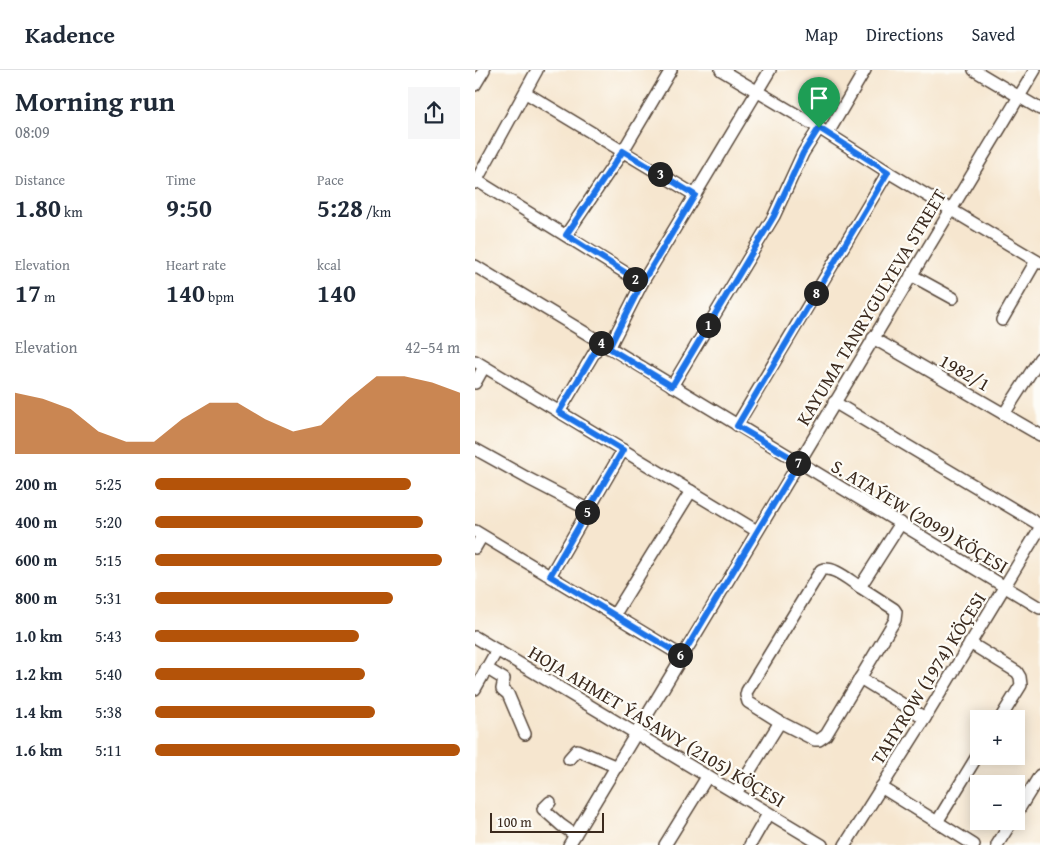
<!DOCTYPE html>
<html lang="en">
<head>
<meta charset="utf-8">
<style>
	:root { --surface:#fff; --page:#f6f6f7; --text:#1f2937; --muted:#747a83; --line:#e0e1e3; --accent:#b45309 }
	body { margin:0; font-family:"Gentium Book Plus",serif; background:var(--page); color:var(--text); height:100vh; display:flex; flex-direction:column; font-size:19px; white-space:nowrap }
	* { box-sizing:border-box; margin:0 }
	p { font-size:16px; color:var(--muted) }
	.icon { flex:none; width:28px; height:28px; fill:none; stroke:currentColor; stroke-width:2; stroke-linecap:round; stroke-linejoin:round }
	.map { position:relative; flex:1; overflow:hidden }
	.side { display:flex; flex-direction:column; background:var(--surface); width:475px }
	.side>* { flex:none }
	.buttons { position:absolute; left:495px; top:640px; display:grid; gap:10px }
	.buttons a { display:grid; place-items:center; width:55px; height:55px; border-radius:0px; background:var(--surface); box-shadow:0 2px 12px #0003; font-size:25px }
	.scale { position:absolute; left:15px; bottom:12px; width:114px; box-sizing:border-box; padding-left:5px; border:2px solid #3b2a1e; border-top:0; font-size:14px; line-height:18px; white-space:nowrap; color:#3b2a1e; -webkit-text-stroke:4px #fdfcf7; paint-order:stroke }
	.pin { position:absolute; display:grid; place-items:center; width:42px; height:42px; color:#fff; margin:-51px -21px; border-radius:50% 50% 50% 0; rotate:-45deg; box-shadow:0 0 5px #0007 }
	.pin .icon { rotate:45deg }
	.km { position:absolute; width:25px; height:25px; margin:-12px; border-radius:50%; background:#222; color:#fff; font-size:14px; line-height:25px; text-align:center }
	.round { display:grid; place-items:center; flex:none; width:52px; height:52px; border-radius:0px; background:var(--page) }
	.summary { display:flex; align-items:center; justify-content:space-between; height:85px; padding:0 15px }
	h1 { font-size:28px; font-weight:600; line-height:38px }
	.figures { display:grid; grid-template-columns:repeat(3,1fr); gap:8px; height:85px; padding:5px 15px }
	.figures div { display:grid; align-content:center }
	.figures b { font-size:25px; font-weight:600 }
	.figures small { font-size:14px; font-weight:400 }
	.figures p { font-size:14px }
	.chart { height:140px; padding:10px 15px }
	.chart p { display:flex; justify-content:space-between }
	.chart svg { width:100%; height:90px; margin-top:5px; fill:var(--accent); opacity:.7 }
	ul { padding:0 15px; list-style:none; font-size:16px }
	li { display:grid; grid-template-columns:80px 60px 1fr; align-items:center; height:38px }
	li i { height:12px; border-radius:6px; background:var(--accent) }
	header { display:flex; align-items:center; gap:30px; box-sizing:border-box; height:70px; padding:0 25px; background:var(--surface); border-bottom:1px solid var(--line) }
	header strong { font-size:24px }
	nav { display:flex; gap:28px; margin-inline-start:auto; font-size:18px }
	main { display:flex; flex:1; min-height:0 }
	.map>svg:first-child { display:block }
</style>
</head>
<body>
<header>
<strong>Kadence</strong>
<nav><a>Map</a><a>Directions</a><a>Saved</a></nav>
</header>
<main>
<section class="side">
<div class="summary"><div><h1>Morning run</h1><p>08:09</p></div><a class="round"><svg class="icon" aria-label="share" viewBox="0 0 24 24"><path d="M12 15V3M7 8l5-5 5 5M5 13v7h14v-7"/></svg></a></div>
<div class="figures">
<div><p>Distance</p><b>1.80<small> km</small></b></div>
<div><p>Time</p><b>9:50</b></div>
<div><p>Pace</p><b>5:28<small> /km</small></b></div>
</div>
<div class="figures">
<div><p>Elevation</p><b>17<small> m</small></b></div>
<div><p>Heart rate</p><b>140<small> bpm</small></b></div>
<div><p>kcal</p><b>140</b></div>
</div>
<div class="chart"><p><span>Elevation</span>42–54 m</p>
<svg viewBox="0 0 160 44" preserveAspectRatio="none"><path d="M0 44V14L10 17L20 22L30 33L40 38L50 38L60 27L70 19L80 19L90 27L100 33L110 30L120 17L130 6L140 6L150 9L160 14V44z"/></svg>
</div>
<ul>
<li><b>200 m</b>5:25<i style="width:84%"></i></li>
<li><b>400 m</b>5:20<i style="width:88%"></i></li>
<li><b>600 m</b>5:15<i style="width:94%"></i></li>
<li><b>800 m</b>5:31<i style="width:78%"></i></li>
<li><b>1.0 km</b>5:43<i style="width:67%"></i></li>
<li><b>1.2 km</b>5:40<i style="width:69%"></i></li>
<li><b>1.4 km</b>5:38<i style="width:72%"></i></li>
<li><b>1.6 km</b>5:11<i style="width:100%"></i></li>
</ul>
</section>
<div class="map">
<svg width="565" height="775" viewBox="0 0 565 775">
	<rect width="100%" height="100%" fill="#fdfcf7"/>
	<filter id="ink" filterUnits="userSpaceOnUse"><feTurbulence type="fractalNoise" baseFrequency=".02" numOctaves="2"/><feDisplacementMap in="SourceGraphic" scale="10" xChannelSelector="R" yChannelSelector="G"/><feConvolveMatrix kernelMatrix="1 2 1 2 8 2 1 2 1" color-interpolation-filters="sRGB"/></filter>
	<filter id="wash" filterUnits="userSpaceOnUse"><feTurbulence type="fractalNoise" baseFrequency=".0096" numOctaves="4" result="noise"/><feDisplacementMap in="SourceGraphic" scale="20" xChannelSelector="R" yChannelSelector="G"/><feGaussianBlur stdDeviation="1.12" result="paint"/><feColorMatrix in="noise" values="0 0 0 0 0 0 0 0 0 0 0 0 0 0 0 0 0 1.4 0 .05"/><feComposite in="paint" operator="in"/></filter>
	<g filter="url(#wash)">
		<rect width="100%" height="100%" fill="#f6e6cf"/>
	</g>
	<g filter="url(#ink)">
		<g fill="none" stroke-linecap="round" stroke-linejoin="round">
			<defs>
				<g id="minor">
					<path d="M246 0 344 58 413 102 565 193"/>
					<path d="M499 0 565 39"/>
					<path d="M0 15 9 0"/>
					<path d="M51 23 220 125"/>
					<path d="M353 63 390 0"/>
					<path d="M1 110 167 213"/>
					<path d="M0 113 62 0"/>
					<path d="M91 165 148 81 196 0"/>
					<path d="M0 196 565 538"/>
					<path d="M436 205 478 228"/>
					<path d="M527 250 561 191"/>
					<path d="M398 268 565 365"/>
					<path d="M134 278 167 213 295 0"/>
					<path d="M0 291 282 461"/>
					<path d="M0 313 9 297"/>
					<path d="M197 316 299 146 328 83 344 58"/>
					<path d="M359 332 565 455"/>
					<path d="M84 342 125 273"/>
					<path d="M529 344 565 288"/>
					<path d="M262 355 413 102"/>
					<path d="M0 379 54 409 114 440"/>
					<path d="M0 461 207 586"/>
					<path d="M0 478 7 466"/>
					<path d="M75 506 148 380"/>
					<path d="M140 544 216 421"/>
					<path d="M0 567 347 775"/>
					<path d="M495 573 542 602 545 607 546 615 525 649"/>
					<path d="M11 598 29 609 27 619 33 624 50 664"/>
					<path d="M385 608 450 648"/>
					<path d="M0 619 22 580"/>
					<path d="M305 652 273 632 271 625 272 621 346 500C358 495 375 511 385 517"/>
					<path d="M94 689 102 680 142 697"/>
					<path d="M406 717 499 775"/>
					<path d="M261 723 305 652 340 670H344L351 665 420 550 421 542 419 539 385 517 426 453"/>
					<path d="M75 732 68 739 86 755 100 765"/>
					<path d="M541 744 565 705"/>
					<path d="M462 752 504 683"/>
					<path d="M94 775 560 0"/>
					<path d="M190 775 232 707"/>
					<path d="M275 775 293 744"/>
					<path d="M370 775 450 648 565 458"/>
					<path d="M522 775 537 751"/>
				</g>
			</defs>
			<use href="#minor" stroke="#574639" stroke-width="14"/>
			<use href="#minor" stroke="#fff" stroke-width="11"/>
		</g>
	</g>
	<g fill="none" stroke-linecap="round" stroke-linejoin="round" filter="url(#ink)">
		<defs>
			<path id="route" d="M344 58 328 83 299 146 197 316 134 278 167 213 91 165 148 81 220 125 167 213 134 278 125 273 84 342 148 380 75 506 207 586 324 392 262 356 413 102 344 58"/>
		</defs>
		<use href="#route" stroke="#fff" stroke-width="10"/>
		<use href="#route" stroke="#1a73e8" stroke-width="6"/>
	</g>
	<g text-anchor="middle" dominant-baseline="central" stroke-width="4.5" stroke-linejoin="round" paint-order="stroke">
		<g font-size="19" fill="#3b2a1e" stroke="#fdfcf7">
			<text transform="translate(396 237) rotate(-59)">KAYUMA TANRYGULYEVA STREET</text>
			<text transform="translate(490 302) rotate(30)">1982/1</text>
			<text transform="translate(445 446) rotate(31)">S. ATAÝEW (2099) KÖÇESI</text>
			<text transform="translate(453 608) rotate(-58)">TAHYROW (1974) KÖÇESI</text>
			<text transform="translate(182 656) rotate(31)">HOJA AHMET ÝASAWY (2105) KÖÇESI</text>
		</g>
	</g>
</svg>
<div class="buttons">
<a>+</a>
<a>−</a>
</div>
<div class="scale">100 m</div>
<div class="pin" style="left:344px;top:58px;background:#1e9e55"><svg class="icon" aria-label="arrive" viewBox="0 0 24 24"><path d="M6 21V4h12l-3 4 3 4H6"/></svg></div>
<b class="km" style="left:233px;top:255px">1</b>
<b class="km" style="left:160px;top:209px">2</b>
<b class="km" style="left:185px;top:104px">3</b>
<b class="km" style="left:126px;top:273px">4</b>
<b class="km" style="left:112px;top:442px">5</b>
<b class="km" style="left:205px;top:585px">6</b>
<b class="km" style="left:323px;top:393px">7</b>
<b class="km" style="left:341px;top:223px">8</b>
</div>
</main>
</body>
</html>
